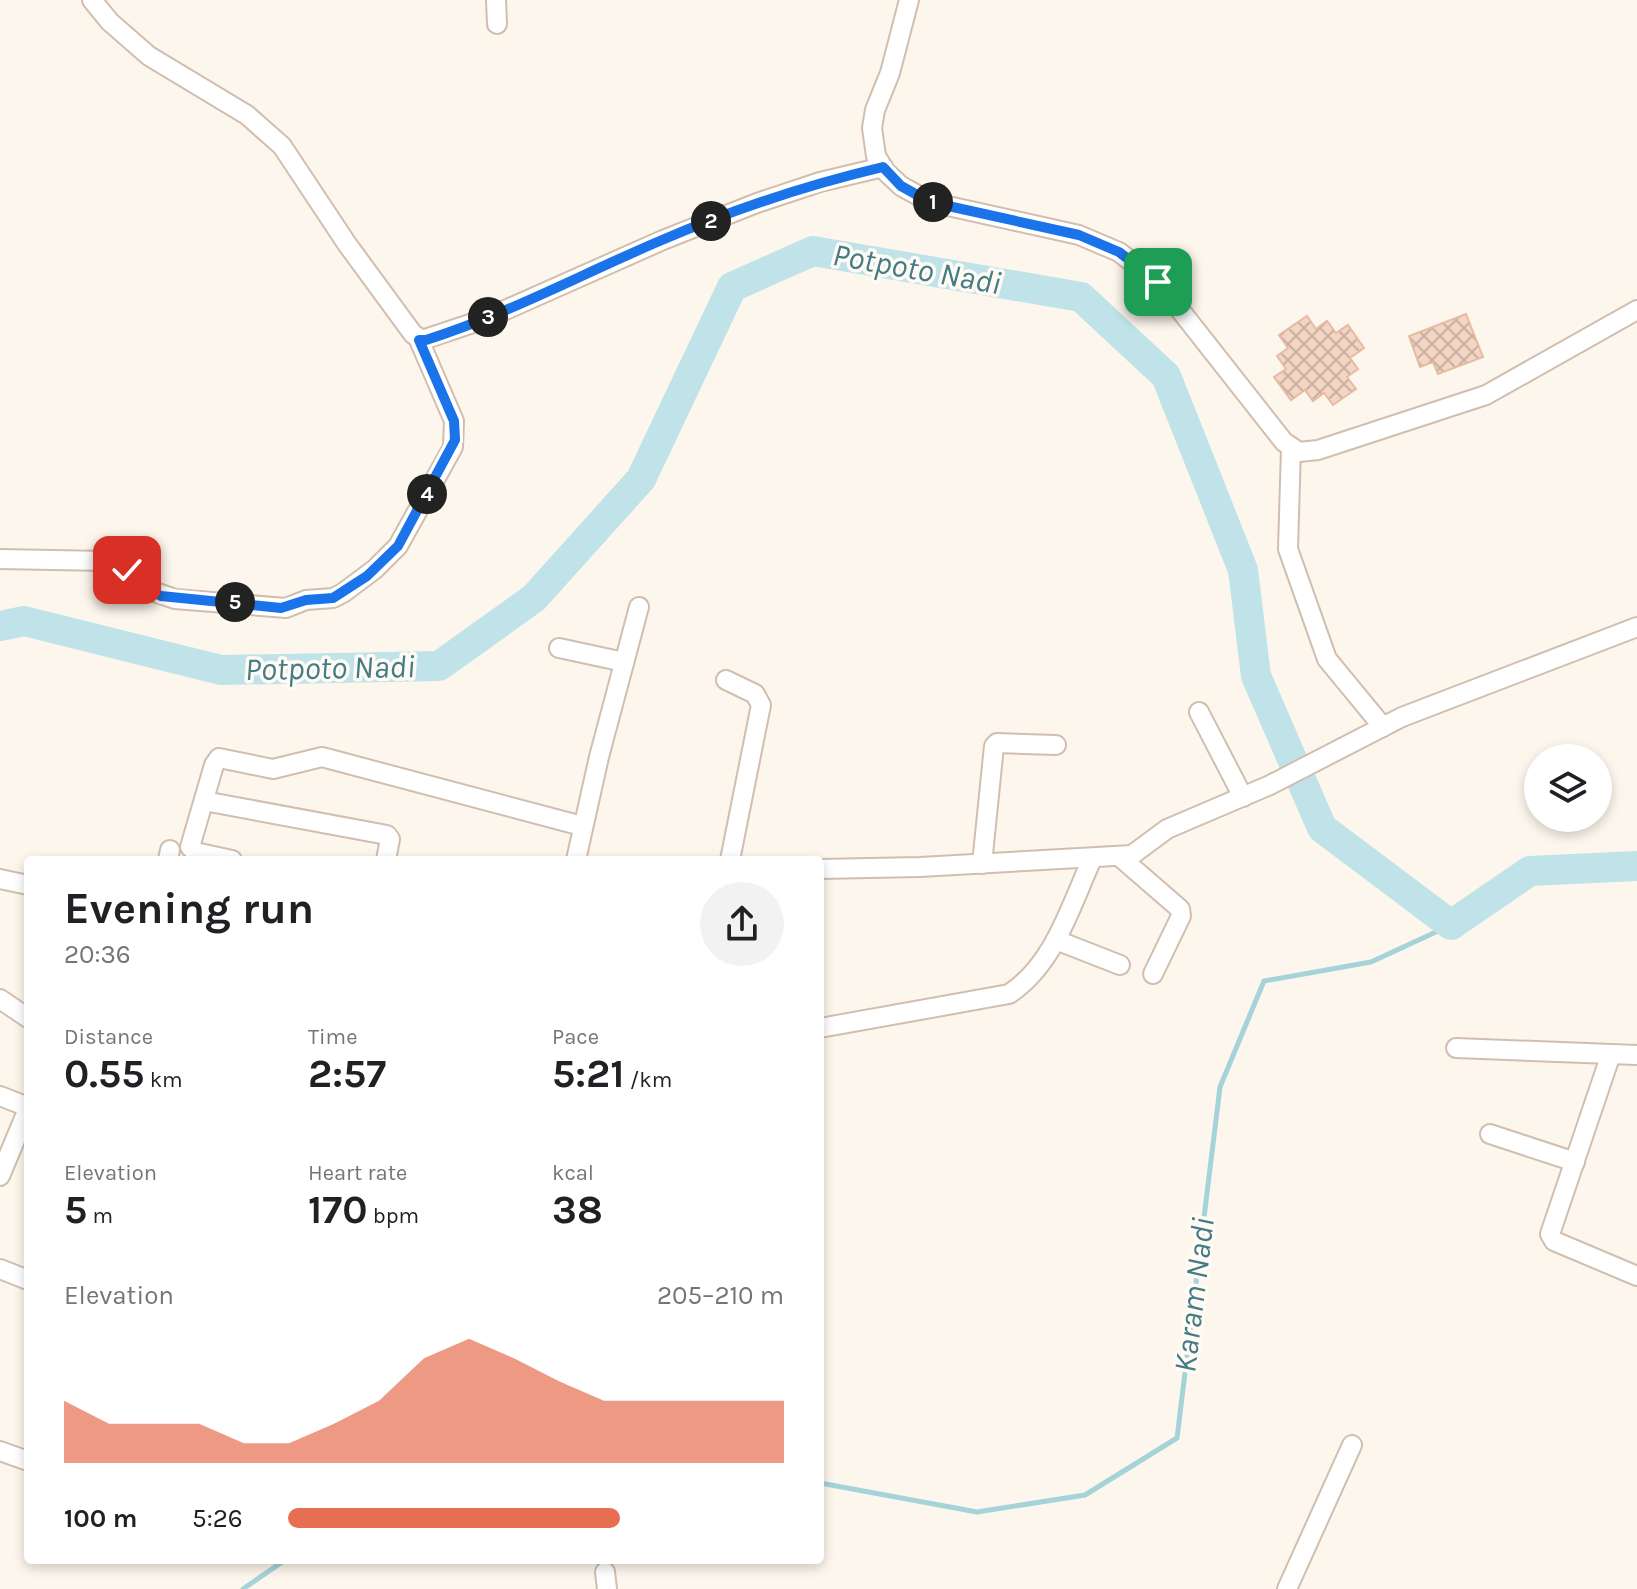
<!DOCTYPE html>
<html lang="en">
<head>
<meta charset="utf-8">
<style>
	:root { --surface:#fff; --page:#f2f2f2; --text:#202124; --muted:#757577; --accent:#e76f51 }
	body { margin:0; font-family:Karla,sans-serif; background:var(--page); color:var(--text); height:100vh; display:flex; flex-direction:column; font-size:30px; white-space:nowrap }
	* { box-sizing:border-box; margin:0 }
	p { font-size:26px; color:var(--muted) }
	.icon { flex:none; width:44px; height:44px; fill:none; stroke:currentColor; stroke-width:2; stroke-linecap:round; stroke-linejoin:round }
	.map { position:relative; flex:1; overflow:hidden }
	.details { position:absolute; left:24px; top:856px; width:800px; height:708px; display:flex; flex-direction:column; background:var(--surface); border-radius:8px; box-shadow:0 4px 12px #0003 }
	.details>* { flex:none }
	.tools { position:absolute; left:1524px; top:744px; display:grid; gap:16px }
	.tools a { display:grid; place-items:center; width:88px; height:88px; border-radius:50%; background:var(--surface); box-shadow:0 4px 12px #0003; font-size:40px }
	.pin { position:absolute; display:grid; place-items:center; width:68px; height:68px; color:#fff; margin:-34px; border-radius:16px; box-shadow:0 4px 12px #0006 }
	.km { position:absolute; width:40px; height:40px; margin:-20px; border-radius:50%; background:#222; color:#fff; font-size:22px; line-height:40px; text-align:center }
	.round { display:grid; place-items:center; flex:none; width:84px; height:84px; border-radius:42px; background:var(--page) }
	.head { display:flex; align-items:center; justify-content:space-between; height:136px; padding:0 40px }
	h1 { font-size:44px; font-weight:700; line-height:60px }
	.metrics { display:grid; grid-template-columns:repeat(3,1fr); gap:12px; height:136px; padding:8px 40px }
	.metrics div { display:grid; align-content:center }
	.metrics b { font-size:40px; font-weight:700 }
	.metrics small { font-size:22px; font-weight:400 }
	.metrics p { font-size:22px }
	.chart { height:224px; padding:16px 40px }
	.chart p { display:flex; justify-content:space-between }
	.chart svg { width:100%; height:144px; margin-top:8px; fill:var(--accent); opacity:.7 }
	ul { padding:0 40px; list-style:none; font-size:26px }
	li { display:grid; grid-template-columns:128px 96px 1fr; align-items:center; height:60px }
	li i { height:20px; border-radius:10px; background:var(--accent) }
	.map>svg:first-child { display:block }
</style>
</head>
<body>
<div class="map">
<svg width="1637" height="1589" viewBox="0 0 1637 1589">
	<defs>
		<pattern id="building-cross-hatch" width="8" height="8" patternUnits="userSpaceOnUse" patternTransform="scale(2)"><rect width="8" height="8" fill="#f3d5c3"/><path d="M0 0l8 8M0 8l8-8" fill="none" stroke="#cab0a1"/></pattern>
	</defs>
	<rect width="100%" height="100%" fill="#fdf6ec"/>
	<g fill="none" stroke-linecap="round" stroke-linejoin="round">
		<g stroke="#a5d3da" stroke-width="5">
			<path d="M820 1483 977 1512 1085 1495 1177 1438 1220 1087 1264 981 1371 962 1451 925"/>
			<path d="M243 1589 285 1560"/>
		</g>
		<path stroke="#bfe3e8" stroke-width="30" d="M0 626 24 621 221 670 439 666 534 598 641 479 732 287 813 251 1081 297 1166 376 1243 570 1256 676 1322 828 1451 925 1530 871 1637 866"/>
	</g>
	<g fill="url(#building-cross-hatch)" stroke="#e6bba3" stroke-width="2">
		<path d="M1466 314 1483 357 1438 374 1433 362 1420 367 1409 336Z"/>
		<path d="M1307 316 1316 329 1327 321 1336 333 1348 325 1364 348 1350 358 1358 369 1347 377 1356 389 1333 405 1324 393 1313 401 1305 390 1291 400 1274 377 1286 369 1277 356 1288 348 1279 335Z"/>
	</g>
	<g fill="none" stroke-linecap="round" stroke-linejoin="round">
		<defs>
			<g id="minor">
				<path d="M92 0 110 22 149 56 247 115 282 146 347 244 413 334 422 340 485 319 663 240 757 203 820 182 883 167"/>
				<path d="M496 0 497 24"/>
				<path d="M909 0 890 73 875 110 872 128 876 156 885 171 901 186 930 202 1079 235 1119 252 1158 282 1284 442 1299 452 1318 450 1486 395 1637 310"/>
				<path d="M1291 448 1288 549 1327 659 1383 727"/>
				<path d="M0 559 106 561 127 570 152 591 175 599 286 608 306 600 333 598 343 593 375 569 398 546 453 447 454 421 419 340"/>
				<path d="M559 648 624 662"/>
				<path d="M726 680 755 694 761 705 730 860"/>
				<path d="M1199 712 1243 797"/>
				<path d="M204 801 387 835 390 839 386 860"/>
				<path d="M1120 857 1180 909 1181 916 1153 974"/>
				<path d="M168 860 170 850"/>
				<path d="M232 860 195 852 190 847 214 765 219 758 273 769 322 757 582 826"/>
				<path d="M576 860 599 757 639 607"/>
				<path d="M982 864 994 746 997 743 1056 745"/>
				<path d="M820 869 920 867 1132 855 1167 829 1270 785 1402 717 1637 627"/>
				<path d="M0 879 28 885"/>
				<path d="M1056 940 1120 965"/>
				<path d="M0 999 28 1018"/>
				<path d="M820 1028 1009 994C1054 965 1071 905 1092 859"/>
				<path d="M1456 1048 1637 1055"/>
				<path d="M1611 1054 1550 1234 1554 1241 1637 1276"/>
				<path d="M0 1096 28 1107"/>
				<path d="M1490 1134 1575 1162"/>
				<path d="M0 1176 28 1109"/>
				<path d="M0 1269 28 1280"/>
				<path d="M0 1451 28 1461"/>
				<path d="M605 1572 607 1589"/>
				<path d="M1287 1589 1352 1445"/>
			</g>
		</defs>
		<use href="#minor" stroke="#d1beb0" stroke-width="22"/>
		<use href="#minor" stroke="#fff" stroke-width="18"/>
	</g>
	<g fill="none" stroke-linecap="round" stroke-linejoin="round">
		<defs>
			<path id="route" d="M127 570 152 591 161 596 281 608 306 600 333 598 367 576 398 546 455 440 454 421 419 340H426C508 314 584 273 662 240 734 209 807 185 883 167L901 186 930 202 1079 235 1119 252 1158 282"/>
		</defs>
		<use href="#route" stroke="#fff" stroke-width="16"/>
		<use href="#route" stroke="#1a73e8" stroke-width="10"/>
	</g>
	<g text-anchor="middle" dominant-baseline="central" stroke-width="7" stroke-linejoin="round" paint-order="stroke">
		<g font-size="32" font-style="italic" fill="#437c86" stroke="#fffaf3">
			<text transform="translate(917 269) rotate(10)">Potpoto Nadi</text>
			<text transform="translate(330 668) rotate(-1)">Potpoto Nadi</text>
			<text transform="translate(1194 1295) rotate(-83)">Karam Nadi</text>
		</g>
	</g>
</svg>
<div class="tools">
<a><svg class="icon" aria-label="layers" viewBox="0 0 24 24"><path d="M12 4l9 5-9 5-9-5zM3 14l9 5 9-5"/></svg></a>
</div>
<div class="pin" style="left:1158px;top:282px;background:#1e9e55"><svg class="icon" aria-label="arrive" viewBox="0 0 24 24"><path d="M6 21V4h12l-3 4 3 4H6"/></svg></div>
<div class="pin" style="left:127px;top:570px;background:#d93025"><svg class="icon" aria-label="check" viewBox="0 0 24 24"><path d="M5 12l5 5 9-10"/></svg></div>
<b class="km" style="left:933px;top:202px">1</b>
<b class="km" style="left:711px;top:221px">2</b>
<b class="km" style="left:488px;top:317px">3</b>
<b class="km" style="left:427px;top:494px">4</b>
<b class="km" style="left:235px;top:602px">5</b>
<section class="details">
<div class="head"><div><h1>Evening run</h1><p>20:36</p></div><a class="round"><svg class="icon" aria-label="share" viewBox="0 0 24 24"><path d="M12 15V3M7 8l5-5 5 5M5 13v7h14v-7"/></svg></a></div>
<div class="metrics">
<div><p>Distance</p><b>0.55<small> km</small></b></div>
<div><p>Time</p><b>2:57</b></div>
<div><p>Pace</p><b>5:21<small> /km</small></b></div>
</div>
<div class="metrics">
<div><p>Elevation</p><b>5<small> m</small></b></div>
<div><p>Heart rate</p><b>170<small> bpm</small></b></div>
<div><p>kcal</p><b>38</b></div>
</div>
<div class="chart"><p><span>Elevation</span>205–210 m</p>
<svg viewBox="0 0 160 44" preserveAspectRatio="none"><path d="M0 44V25L10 32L20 32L30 32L40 38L50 38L60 32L70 25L80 12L90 6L100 12L110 19L120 25L130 25L140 25L150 25L160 25V44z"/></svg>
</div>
<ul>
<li><b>100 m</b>5:26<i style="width:67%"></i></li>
</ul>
</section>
</div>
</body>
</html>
